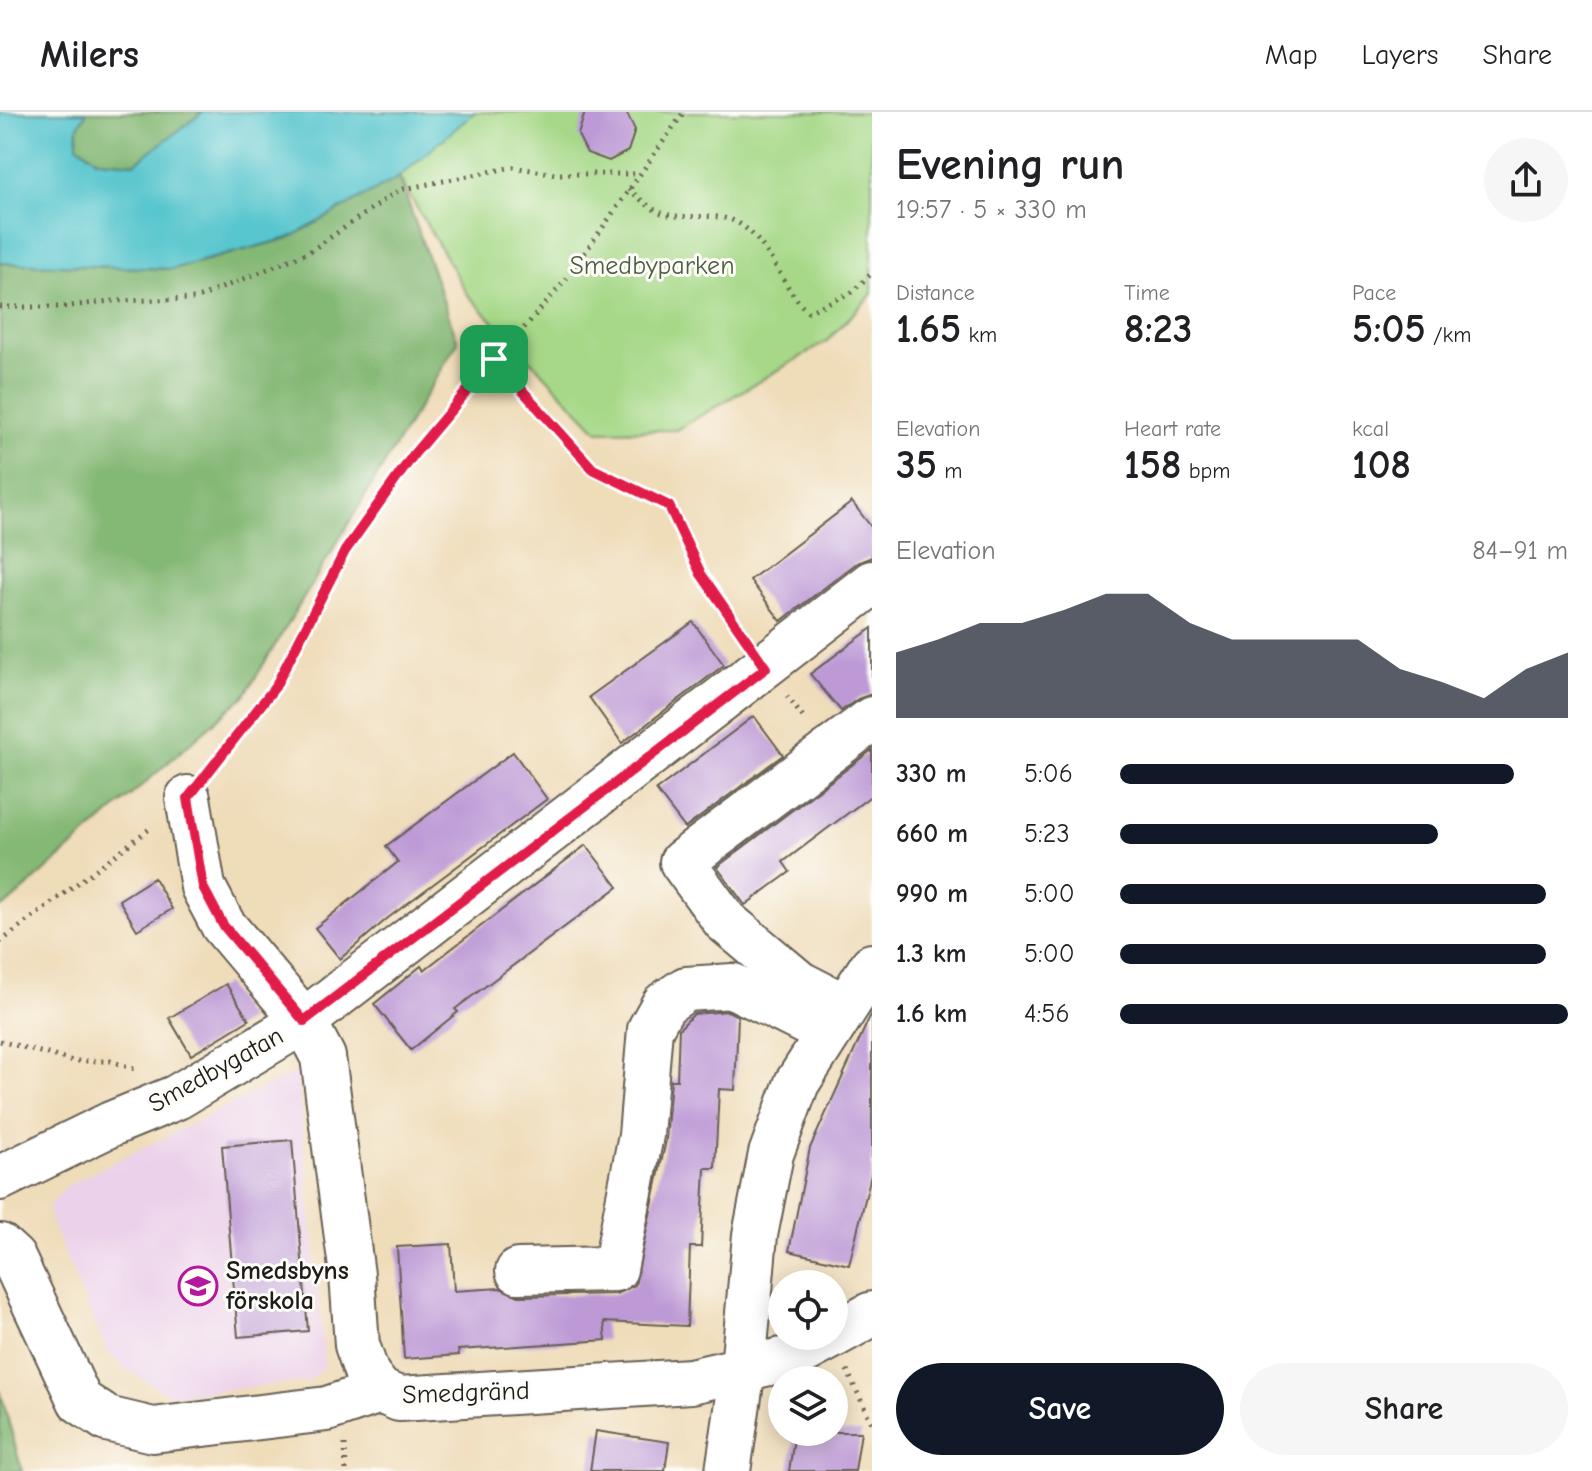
<!DOCTYPE html>
<html lang="en">
<head>
<meta charset="utf-8">
<style>
	:root { --surface:#fff; --page:#f6f6f6; --text:#202124; --muted:#757577; --line:#e0e0e0; --accent:#111827 }
	body { margin:0; font-family:"Comic Neue",sans-serif; background:var(--page); color:var(--text); height:100vh; display:flex; flex-direction:column; font-size:30px; white-space:nowrap }
	* { box-sizing:border-box; margin:0 }
	p { font-size:26px; color:var(--muted) }
	.icon { flex:none; width:44px; height:44px; fill:none; stroke:currentColor; stroke-width:2; stroke-linecap:round; stroke-linejoin:round }
	.map { position:relative; flex:1; overflow:hidden }
	.details { display:flex; flex-direction:column; background:var(--surface); width:720px }
	.details>* { flex:none }
	.buttons { position:absolute; left:768px; top:1158px; display:grid; gap:16px }
	.buttons a { display:grid; place-items:center; width:80px; height:80px; border-radius:50%; background:var(--surface); box-shadow:0 4px 20px #0003; font-size:40px }
	.pin { position:absolute; display:grid; place-items:center; width:68px; height:68px; color:#fff; margin:-34px; border-radius:16px; box-shadow:0 4px 12px #0006 }
	.round { display:grid; place-items:center; flex:none; width:84px; height:84px; border-radius:42px; background:var(--page) }
	.head { display:flex; align-items:center; justify-content:space-between; height:136px; padding:0 24px }
	h1 { font-size:44px; font-weight:600; line-height:60px }
	.metrics { display:grid; grid-template-columns:repeat(3,1fr); gap:12px; height:136px; padding:8px 24px }
	.metrics div { display:grid; align-content:center }
	.metrics b { font-size:40px; font-weight:600 }
	.metrics small { font-size:22px; font-weight:400 }
	.metrics p { font-size:22px }
	.chart { height:224px; padding:16px 24px }
	.chart p { display:flex; justify-content:space-between }
	.chart svg { width:100%; height:144px; margin-top:8px; fill:var(--accent); opacity:.7 }
	.primary-button { display:flex; gap:16px; margin-top:auto; padding:16px 24px }
	.primary-button a { flex:1; height:92px; border-radius:48px; background:var(--accent); color:#fff; font-size:32px; font-weight:600; line-height:92px; text-align:center }
	.primary-button a+a { background:var(--page); color:var(--text) }
	ul { padding:0 24px; list-style:none; font-size:26px }
	li { display:grid; grid-template-columns:128px 96px 1fr; align-items:center; height:60px }
	li i { height:20px; border-radius:10px; background:var(--accent) }
	header { display:flex; align-items:center; gap:48px; box-sizing:border-box; height:112px; padding:0 40px; background:var(--surface); border-bottom:2px solid var(--line) }
	header strong { font-size:38px }
	nav { display:flex; gap:44px; margin-inline-start:auto; font-size:28px }
	main { display:flex; flex:1; min-height:0 }
	.map>svg:first-child { display:block }
</style>
</head>
<body>
<header>
<strong>Milers</strong>
<nav><a>Map</a><a>Layers</a><a>Share</a></nav>
</header>
<main>
<div class="map">
<svg width="872" height="1359" viewBox="0 0 872 1359">
	<rect width="100%" height="100%" fill="#fdfcf7"/>
	<filter id="ink" filterUnits="userSpaceOnUse"><feTurbulence type="fractalNoise" baseFrequency=".0125" numOctaves="2"/><feDisplacementMap in="SourceGraphic" scale="16" xChannelSelector="R" yChannelSelector="G"/><feConvolveMatrix kernelMatrix="1 2 1 2 8 2 1 2 1" color-interpolation-filters="sRGB"/></filter>
	<filter id="wash" filterUnits="userSpaceOnUse"><feTurbulence type="fractalNoise" baseFrequency=".006" numOctaves="4" result="noise"/><feDisplacementMap in="SourceGraphic" scale="32" xChannelSelector="R" yChannelSelector="G"/><feGaussianBlur stdDeviation="1.8" result="paint"/><feColorMatrix in="noise" values="0 0 0 0 0 0 0 0 0 0 0 0 0 0 0 0 0 1.4 0 .05"/><feComposite in="paint" operator="in"/></filter>
	<g filter="url(#wash)">
		<rect width="100%" height="100%" fill="#efdcb9"/>
		<path fill="#ecd1ea" d="M297 960 325 1254 309 1269 169 1283 127 1258 106 1238 51 1110 49 1094 66 1074Z"/>
		<path fill="#a6d887" stroke="#617a52" stroke-width="2" d="M470 0H872V182L826 230 676 318 598 319 467 182 399 65Z"/>
		<g fill="#84b874" stroke="#506a48" stroke-width="2">
			<path d="M87 0H203L136 51 98 48 76 33 78 14Z"/>
			<path d="M399 65 458 230 245 583 5 794 0 795V151L172 157 289 126Z"/>
			<path d="M0 1278 22 1359H0Z"/>
		</g>
		<path fill="#59c6ce" stroke="#3a7175" stroke-width="2" d="M0 0H87L78 14 77 33 98 48 135 51 203 0H475L399 65 289 126 172 157 0 151Z"/>
		<g id="blocks">
			<g fill="#bd9ad6">
				<path d="M585 0H626L635 18 628 39 609 49 587 41 578 23Z"/>
				<path d="M852 390 872 416V445L857 451 781 509 750 468Z"/>
				<path d="M693 510 724 553 622 631 589 585Z"/>
				<path d="M872 516V582L858 587 841 599 810 562Z"/>
				<path d="M754 604 783 643 685 716 656 678Z"/>
				<path d="M872 638V683L783 750 790 760 745 793 717 755Z"/>
				<path d="M513 640 547 687 388 806 340 847 315 816 398 750 386 734Z"/>
				<path d="M586 733 618 775 455 897 458 900 411 938 374 892 421 854 424 858Z"/>
				<path d="M154 766 172 797 137 818 119 788Z"/>
				<path d="M226 872 249 908 191 943 169 906Z"/>
				<path d="M728 899 738 904 735 978 719 977 715 1056H705L701 1135H690L687 1214 604 1210 606 1228 458 1238 459 1243 404 1247 397 1135 451 1132 454 1179 500 1176 519 1184 616 1182 635 1173 666 1028 671 968H677L679 917 694 902Z"/>
				<path d="M872 900V1059L849 1153 789 1139 810 1036Z"/>
				<path d="M292 1028 308 1219 238 1225 222 1034Z"/>
				<path d="M596 1319 669 1330 665 1359H590Z"/>
				<path d="M795 1320H861L855 1359H789Z"/>
			</g>
		</g>
	</g>
	<g filter="url(#ink)">
		<use href="#blocks" fill-opacity="0" stroke="#665f53" stroke-width="2"/>
		<g fill="none" stroke-linecap="round" stroke-linejoin="round">
			<defs>
				<g id="minor">
					<path d="M188 686 203 775 223 813 304 909 323 945 352 1163 357 1233 367 1262 380 1279 399 1287 691 1269 791 1246 832 1224"/>
					<path d="M844 894 799 871 725 809 682 750 872 607"/>
					<path d="M0 1066 111 1012 177 985 304 909 872 471"/>
					<path d="M0 1134 13 1146 80 1289 107 1307 153 1318 327 1297 380 1279"/>
					<path d="M518 1159 615 1157 641 1023 650 917 664 892 686 877 733 874 827 921"/>
					<path d="M834 1223 872 1202"/>
					<path d="M728 1359 743 1257 755 1123 771 1042 797 971 872 854"/>
				</g>
			</defs>
			<use href="#minor" stroke="#665f53" stroke-width="48"/>
			<g stroke="#665f53" stroke-width="5" stroke-dasharray="2 6" stroke-linecap="butt">
				<path d="M628 77C637 84 647 94 657 99 681 111 712 98 736 110 769 127 781 175 808 200L852 180 872 161"/>
				<path d="M0 195H63L109 189 195 187 309 140 399 78 513 55 555 62H638"/>
				<path d="M494 247 593 357 669 394 701 462 741 521"/>
				<path d="M787 584 805 608"/>
				<path d="M210 657 275 575 345 439 414 342 565 169 684 0"/>
				<path d="M0 830 152 715"/>
				<path d="M0 929 73 949H110L135 957"/>
				<path d="M847 1258 872 1312"/>
				<path d="M345 1332 346 1359"/>
			</g>
			<use href="#minor" stroke="#fff" stroke-width="44"/>
		</g>
	</g>
	<g fill="none" stroke-linecap="round" stroke-linejoin="round" filter="url(#ink)">
		<defs>
			<path id="route" d="M494 247 593 357 669 394 701 462 766 556 304 909 223 813 203 775 188 686 275 575 345 439 414 342Z"/>
		</defs>
		<use href="#route" stroke="#fff" stroke-width="16"/>
		<use href="#route" stroke="#e11d48" stroke-width="10"/>
	</g>
	<defs>
		<symbol id="school-ring" viewBox="-11 -11 22 22"><circle r="9.5" fill="#fdfcf7" stroke="#b5179e" stroke-width="1.5"/><path d="M0-5L7-2L0 1L-7-2ZM-4 1L0 2.5L4 1V4Q0 6-4 4Z" fill="#b5179e"/></symbol>
	</defs>
	<g fill-rule="evenodd">
		<use href="#school-ring" x="176" y="1152" width="44" height="44"/>
	</g>
	<g text-anchor="middle" dominant-baseline="central" stroke-width="6" stroke-linejoin="round" paint-order="stroke">
		<g font-size="26" fill="#4c5e41" stroke="#fdfcf7">
			<text x="652" y="154">Smedbyparken</text>
		</g>
		<g font-size="26" fill="#1c1c1c" stroke="#fdfcf7">
			<text transform="translate(216 958) rotate(-29)">Smedbygatan</text>
			<text transform="translate(466 1281) rotate(-2)">Smedgränd</text>
		</g>
		<g font-size="26" font-weight="bold" fill="#1c1c1c" stroke="#fdfcf7" text-anchor="start">
			<text x="226" y="1159">Smedsbyns<tspan x="226" dy="30">förskola</tspan></text>
		</g>
	</g>
</svg>
<div class="buttons">
<a><svg class="icon" aria-label="locate" viewBox="0 0 24 24"><circle cx="12" cy="12" r="6"/><path d="M12 2v4M12 18v4M2 12h4M18 12h4"/></svg></a>
<a><svg class="icon" aria-label="layers" viewBox="0 0 24 24"><path d="M12 4l9 5-9 5-9-5zM3 14l9 5 9-5"/></svg></a>
</div>
<div class="pin" style="left:494px;top:247px;background:#1e9e55"><svg class="icon" aria-label="arrive" viewBox="0 0 24 24"><path d="M6 21V4h12l-3 4 3 4H6"/></svg></div>
</div>
<section class="details">
<div class="head"><div><h1>Evening run</h1><p>19:57 · 5 × 330 m</p></div><a class="round"><svg class="icon" aria-label="share" viewBox="0 0 24 24"><path d="M12 15V3M7 8l5-5 5 5M5 13v7h14v-7"/></svg></a></div>
<div class="metrics">
<div><p>Distance</p><b>1.65<small> km</small></b></div>
<div><p>Time</p><b>8:23</b></div>
<div><p>Pace</p><b>5:05<small> /km</small></b></div>
</div>
<div class="metrics">
<div><p>Elevation</p><b>35<small> m</small></b></div>
<div><p>Heart rate</p><b>158<small> bpm</small></b></div>
<div><p>kcal</p><b>108</b></div>
</div>
<div class="chart"><p><span>Elevation</span>84–91 m</p>
<svg viewBox="0 0 160 44" preserveAspectRatio="none"><path d="M0 44V24L10 20L20 15L30 15L40 11L50 6L60 6L70 15L80 20L90 20L100 20L110 20L120 29L130 33L140 38L150 29L160 24V44z"/></svg>
</div>
<ul>
<li><b>330 m</b>5:06<i style="width:88%"></i></li>
<li><b>660 m</b>5:23<i style="width:71%"></i></li>
<li><b>990 m</b>5:00<i style="width:95%"></i></li>
<li><b>1.3 km</b>5:00<i style="width:95%"></i></li>
<li><b>1.6 km</b>4:56<i style="width:100%"></i></li>
</ul>
<div class="primary-button"><a>Save</a><a>Share</a></div>
</section>
</main>
</body>
</html>
